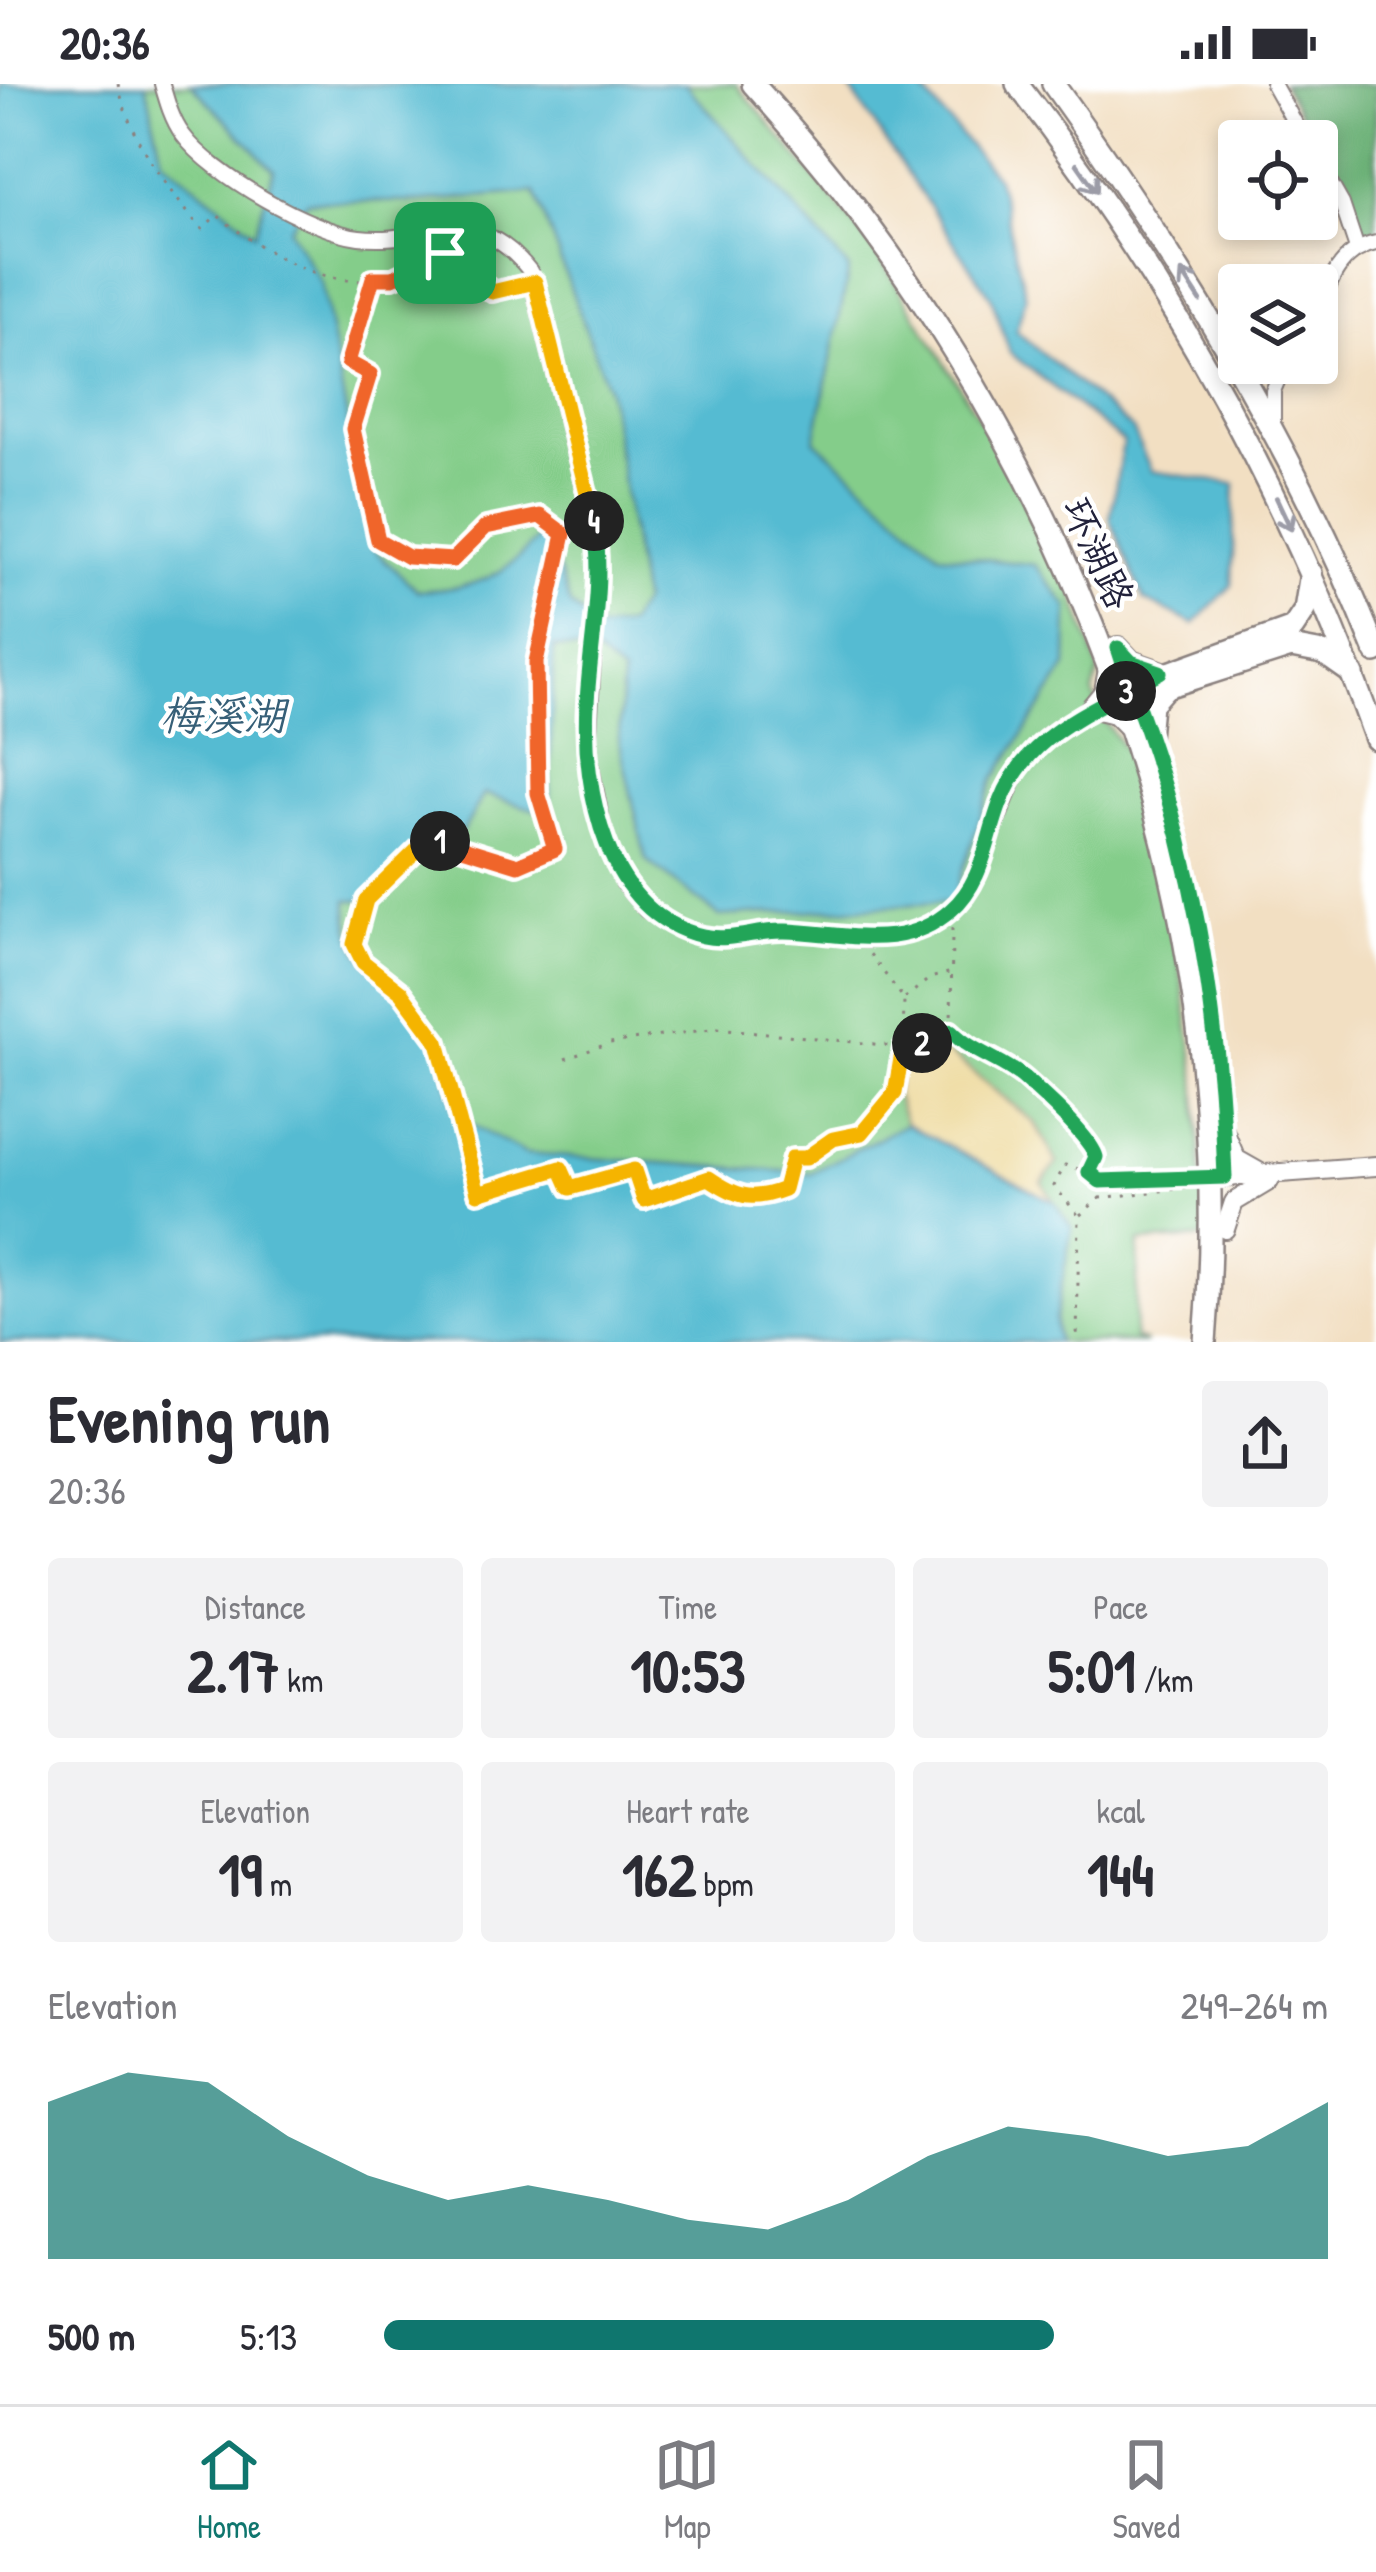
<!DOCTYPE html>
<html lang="en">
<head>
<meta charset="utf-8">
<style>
	:root { --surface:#fff; --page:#f2f2f3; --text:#2b2b33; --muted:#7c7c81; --line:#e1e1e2; --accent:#0f766e }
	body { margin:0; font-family:"Patrick Hand","LXGW WenKai TC",sans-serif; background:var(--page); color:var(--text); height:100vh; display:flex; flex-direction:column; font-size:45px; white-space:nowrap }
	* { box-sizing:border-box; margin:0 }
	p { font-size:39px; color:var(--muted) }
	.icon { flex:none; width:66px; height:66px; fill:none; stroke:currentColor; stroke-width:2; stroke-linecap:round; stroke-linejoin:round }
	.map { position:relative; height:1258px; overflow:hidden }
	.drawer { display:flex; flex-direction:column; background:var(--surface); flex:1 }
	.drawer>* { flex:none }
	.controls { position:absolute; left:1218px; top:36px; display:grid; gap:24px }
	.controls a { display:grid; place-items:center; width:120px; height:120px; border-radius:12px; background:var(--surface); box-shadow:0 6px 18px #0003; font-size:60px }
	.pin { position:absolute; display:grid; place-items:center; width:102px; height:102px; color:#fff; margin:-51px; border-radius:24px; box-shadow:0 6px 18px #0006 }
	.km { position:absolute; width:60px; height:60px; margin:-30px; border-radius:50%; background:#222; color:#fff; font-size:33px; line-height:60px; text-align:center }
	.round { display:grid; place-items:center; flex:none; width:126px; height:126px; border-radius:12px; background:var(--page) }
	.overview { display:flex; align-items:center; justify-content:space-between; height:204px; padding:0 48px }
	h1 { font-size:66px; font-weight:700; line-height:90px }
	.metrics { display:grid; grid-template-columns:repeat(3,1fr); gap:18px; height:204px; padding:12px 48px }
	.metrics div { display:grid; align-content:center; border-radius:12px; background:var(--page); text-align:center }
	.metrics b { font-size:60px; font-weight:700 }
	.metrics small { font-size:33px; font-weight:400 }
	.metrics p { font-size:33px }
	.chart { height:336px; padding:24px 48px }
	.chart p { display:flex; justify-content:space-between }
	.chart svg { width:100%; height:216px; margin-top:12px; fill:var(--accent); opacity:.7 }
	ul { padding:0 48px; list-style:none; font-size:39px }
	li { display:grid; grid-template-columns:192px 144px 1fr; align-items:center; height:90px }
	li i { height:30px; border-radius:15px; background:var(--accent) }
	.status { display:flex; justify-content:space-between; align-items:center; height:84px; padding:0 60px; background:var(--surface); direction:ltr }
	.status svg { height:33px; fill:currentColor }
	.tab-bar { display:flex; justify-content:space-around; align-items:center; height:168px; border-top:3px solid var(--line); background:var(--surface); font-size:33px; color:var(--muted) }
	.tab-bar a { display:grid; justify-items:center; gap:6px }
	.tab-bar .selected { color:var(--accent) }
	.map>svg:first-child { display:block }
</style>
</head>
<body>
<div class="status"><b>20:36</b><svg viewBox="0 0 49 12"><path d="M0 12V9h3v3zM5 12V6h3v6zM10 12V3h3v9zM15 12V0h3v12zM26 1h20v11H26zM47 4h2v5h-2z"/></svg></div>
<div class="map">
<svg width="1376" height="1258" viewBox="0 0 1376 1258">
	<rect width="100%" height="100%" fill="#fff"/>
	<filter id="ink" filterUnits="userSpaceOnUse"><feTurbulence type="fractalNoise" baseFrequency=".00833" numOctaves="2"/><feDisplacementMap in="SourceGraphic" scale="24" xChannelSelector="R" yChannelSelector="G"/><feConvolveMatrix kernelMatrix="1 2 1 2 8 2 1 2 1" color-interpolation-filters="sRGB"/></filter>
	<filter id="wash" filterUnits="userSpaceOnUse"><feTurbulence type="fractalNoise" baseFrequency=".004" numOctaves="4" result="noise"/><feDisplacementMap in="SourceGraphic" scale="48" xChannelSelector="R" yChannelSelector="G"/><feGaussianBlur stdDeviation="2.7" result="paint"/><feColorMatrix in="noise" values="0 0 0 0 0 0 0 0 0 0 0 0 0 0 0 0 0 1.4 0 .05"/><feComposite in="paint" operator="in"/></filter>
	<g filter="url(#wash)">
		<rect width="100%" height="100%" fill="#f2dfc2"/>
		<path fill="#84cd8a" stroke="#537862" stroke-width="3" d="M0 0H736L873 163 991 353 1073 509 1099 586 1093 609 1102 634 1131 674 1169 808 1196 989 1204 1154 1139 1158 1134 1254 1146 1258H0Z"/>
		<path fill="#6bb076" stroke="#466958" stroke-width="3" d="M1282 0H1376V153L1355 144 1341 103Z"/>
		<path fill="#eeda9e" stroke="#887e6c" stroke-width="3" d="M933 956 1035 1039 1057 1079 1042 1098 1054 1118 906 1040 895 1009 903 963Z"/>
		<g fill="#54bbd2" stroke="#3b6e86" stroke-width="3" fill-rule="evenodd">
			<path d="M0 0H146L162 75 255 149 274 86 191 0H685L849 185 815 356 940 470 1035 481 1068 523 1067 583 993 697 952 818 719 832 646 776 619 656 622 591 594 568 554 563 549 730 484 710 463 747 427 756 366 816H348C344 891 412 898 438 959 447 981 450 1009 455 1032L526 1070 811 1089 906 1040 1054 1118 1072 1144 1055 1236 1057 1258H0ZM535 108 608 305 642 518 628 541 600 546 570 521 545 446C504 494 479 504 418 507L372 464 321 199 289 145 307 117 417 118Z"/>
			<path d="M847 0H917L997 94 1026 212 1016 247 1133 346 1151 387 1235 400 1232 501 1194 540 1144 516 1110 435 1123 358 1010 269 991 213Z"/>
		</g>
	</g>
	<g filter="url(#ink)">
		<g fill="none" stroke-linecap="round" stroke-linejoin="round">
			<defs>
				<g id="minor">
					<path d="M162 0C167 18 172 36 183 51 212 91 311 147 359 153 430 161 474 116 530 187L599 466 588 667 604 749 624 800 646 826 684 846 721 854 777 846 868 856 916 847 940 834 967 810 1019 684 1048 651 1098 621"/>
					<path d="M1273 0 1305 57"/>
					<path d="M1317 76 1342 120 1357 165"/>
					<path d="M1317 234C1328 201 1338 167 1376 159"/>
					<path d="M1273 342V307L1285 279"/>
				</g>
				<g id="tertiary">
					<path d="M1108 585 1104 607 1090 624 1114 630 1126 642"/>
					<path d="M1222 1042 1236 1075 1259 1088"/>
					<path d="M1211 1094 1376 1082"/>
					<path d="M1225 1145 1234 1118 1269 1097"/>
				</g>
				<g id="secondary">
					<path d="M753 0C1060 339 1244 799 1205 1258"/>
					<path d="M1118 564 1131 578 1160 588"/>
					<path d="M1136 601 1293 544 1305 526 1311 489"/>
					<path d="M1120 610 1166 603 1291 563 1323 569 1353 590"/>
					<path d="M1148 653 1151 620 1166 603"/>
				</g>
				<g id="primary">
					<path d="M1017 0C1171 197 1292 420 1376 655"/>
					<path d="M1053 0C1181 178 1295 364 1376 568"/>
				</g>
			</defs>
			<use href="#minor" stroke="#8a807e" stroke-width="18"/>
			<use href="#tertiary" stroke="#8a807e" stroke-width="22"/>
			<use href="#secondary" stroke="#8a807e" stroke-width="26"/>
			<use href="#primary" stroke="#8a807e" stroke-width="26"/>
			<g stroke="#8a807e" stroke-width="3" stroke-dasharray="3 9" stroke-linecap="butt">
				<path d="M118 0C130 56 165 103 202 145L217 131C266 170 327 208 393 194 410 190 429 176 445 169L466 180 492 208 519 202"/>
				<path d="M373 194 348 278 370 289 353 345 378 456 408 473 453 475 486 443 540 432 564 450 536 578 538 709 555 765 518 781 446 757 427 756 366 816 354 860 363 878 401 908 438 958 478 1109 561 1084 570 1104 634 1086 644 1116 709 1094C737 1113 751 1119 784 1104L792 1074H806L833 1055 862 1049 895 1009 903 963 951 947"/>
				<path d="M952 844 951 947C972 970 1002 975 1025 994 1042 1010 1090 1054 1095 1073L1089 1088 1065 1081 1054 1102 1079 1132 1077 1258"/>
				<path d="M905 914 930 894 952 888"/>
				<path d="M565 975 610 959 718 944 903 963 904 915 869 869"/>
				<path d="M1100 1098 1194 1094"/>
				<path d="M1100 1114 1194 1103"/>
				<path d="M1080 1131 1100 1114V1098L1090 1089"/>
			</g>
			<use href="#minor" stroke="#fff" stroke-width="14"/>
			<use href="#tertiary" stroke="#fff" stroke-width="18"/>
			<use href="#secondary" stroke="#fff" stroke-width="21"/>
			<use href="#primary" stroke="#fff" stroke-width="21"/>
		</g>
		<defs><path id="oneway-shaft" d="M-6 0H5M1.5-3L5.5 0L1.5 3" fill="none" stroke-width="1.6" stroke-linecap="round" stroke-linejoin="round" transform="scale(3)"/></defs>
		<g stroke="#9c9ca7">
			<use href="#oneway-shaft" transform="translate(1087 94) rotate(55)"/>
			<use href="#oneway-shaft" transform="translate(1191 202) rotate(-123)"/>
			<use href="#oneway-shaft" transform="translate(1284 430) rotate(65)"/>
		</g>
	</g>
	<g fill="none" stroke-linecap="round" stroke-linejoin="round" filter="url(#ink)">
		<defs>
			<path id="split-1" d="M440 757 518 781 555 765 538 709 536 578 564 450 540 432 486 443 453 476 408 473 378 456 353 345 370 290 348 278 373 194H393L445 169"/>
			<path id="split-2" d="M440 757 427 756 366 816 354 860 363 878 401 908 438 958 478 1109 561 1084 570 1104 634 1086 644 1116 709 1094C737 1113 751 1118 784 1105L792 1074H806L833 1055 862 1049 895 1009 903 963 922 959"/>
			<path id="split-3" d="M922 959 951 947C972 969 1002 975 1025 995 1042 1010 1091 1054 1096 1073L1089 1088 1100 1097 1225 1093C1220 928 1191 757 1131 604L1160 588 1131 578 1118 564 1131 604 1126 607"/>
			<path id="split-4" d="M594 437C605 499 590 557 587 619 582 706 606 830 703 852 731 858 757 846 785 847 843 848 902 870 951 826 983 798 986 757 1000 720 1023 658 1073 636 1126 607"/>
			<path id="split-5" d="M445 169 466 180 492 208 535 198 594 437"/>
		</defs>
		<use href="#split-1" stroke="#fff" stroke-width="24"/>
		<use href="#split-2" stroke="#fff" stroke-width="24"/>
		<use href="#split-3" stroke="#fff" stroke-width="24"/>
		<use href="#split-4" stroke="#fff" stroke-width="24"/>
		<use href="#split-5" stroke="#fff" stroke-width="24"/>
		<use href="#split-1" stroke="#f0652b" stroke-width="15"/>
		<use href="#split-2" stroke="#f5b400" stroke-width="15"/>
		<use href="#split-3" stroke="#22a559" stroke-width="15"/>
		<use href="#split-4" stroke="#22a559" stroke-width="15"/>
		<use href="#split-5" stroke="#f5b400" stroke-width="15"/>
	</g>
	<g text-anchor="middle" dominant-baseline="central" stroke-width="9" stroke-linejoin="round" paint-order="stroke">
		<g font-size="39" fill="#22223b" stroke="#fff">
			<text transform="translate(1099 469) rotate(65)">环湖路</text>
		</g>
		<g font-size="42" font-style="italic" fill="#365f77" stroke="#fff">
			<text x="223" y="630">梅溪湖</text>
		</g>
	</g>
</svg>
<div class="controls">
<a><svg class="icon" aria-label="locate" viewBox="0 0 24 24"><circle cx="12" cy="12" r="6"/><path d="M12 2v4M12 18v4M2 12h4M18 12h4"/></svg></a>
<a><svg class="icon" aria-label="layers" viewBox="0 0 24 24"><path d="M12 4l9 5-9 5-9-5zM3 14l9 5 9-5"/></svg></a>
</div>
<div class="pin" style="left:445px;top:169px;background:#1e9e55"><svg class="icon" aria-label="arrive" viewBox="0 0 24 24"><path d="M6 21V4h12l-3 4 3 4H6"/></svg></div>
<b class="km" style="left:440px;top:757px">1</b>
<b class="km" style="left:922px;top:959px">2</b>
<b class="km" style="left:1126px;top:607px">3</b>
<b class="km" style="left:594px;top:437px">4</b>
</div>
<section class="drawer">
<div class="overview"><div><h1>Evening run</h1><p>20:36</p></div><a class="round"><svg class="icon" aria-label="share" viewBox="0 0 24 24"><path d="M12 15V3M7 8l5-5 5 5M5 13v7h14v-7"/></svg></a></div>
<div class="metrics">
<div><p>Distance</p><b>2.17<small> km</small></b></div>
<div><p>Time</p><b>10:53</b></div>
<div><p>Pace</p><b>5:01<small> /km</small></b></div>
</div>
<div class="metrics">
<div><p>Elevation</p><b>19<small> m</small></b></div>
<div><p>Heart rate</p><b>162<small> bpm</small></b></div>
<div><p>kcal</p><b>144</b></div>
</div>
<div class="chart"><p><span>Elevation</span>249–264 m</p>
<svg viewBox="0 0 160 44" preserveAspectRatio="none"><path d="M0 44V12L10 6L20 8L30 19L40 27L50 32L60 29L70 32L80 36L90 38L100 32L110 23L120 17L130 19L140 23L150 21L160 12V44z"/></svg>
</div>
<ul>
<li><b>500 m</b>5:13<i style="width:71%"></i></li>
</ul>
</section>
<nav class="tab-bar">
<a class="selected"><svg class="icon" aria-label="home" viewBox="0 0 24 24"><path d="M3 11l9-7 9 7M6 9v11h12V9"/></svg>Home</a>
<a><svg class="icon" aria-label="map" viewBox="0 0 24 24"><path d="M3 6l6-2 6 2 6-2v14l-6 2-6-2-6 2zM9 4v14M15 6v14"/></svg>Map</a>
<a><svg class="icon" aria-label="saved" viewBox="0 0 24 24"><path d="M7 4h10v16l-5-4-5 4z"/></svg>Saved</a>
</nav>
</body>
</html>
